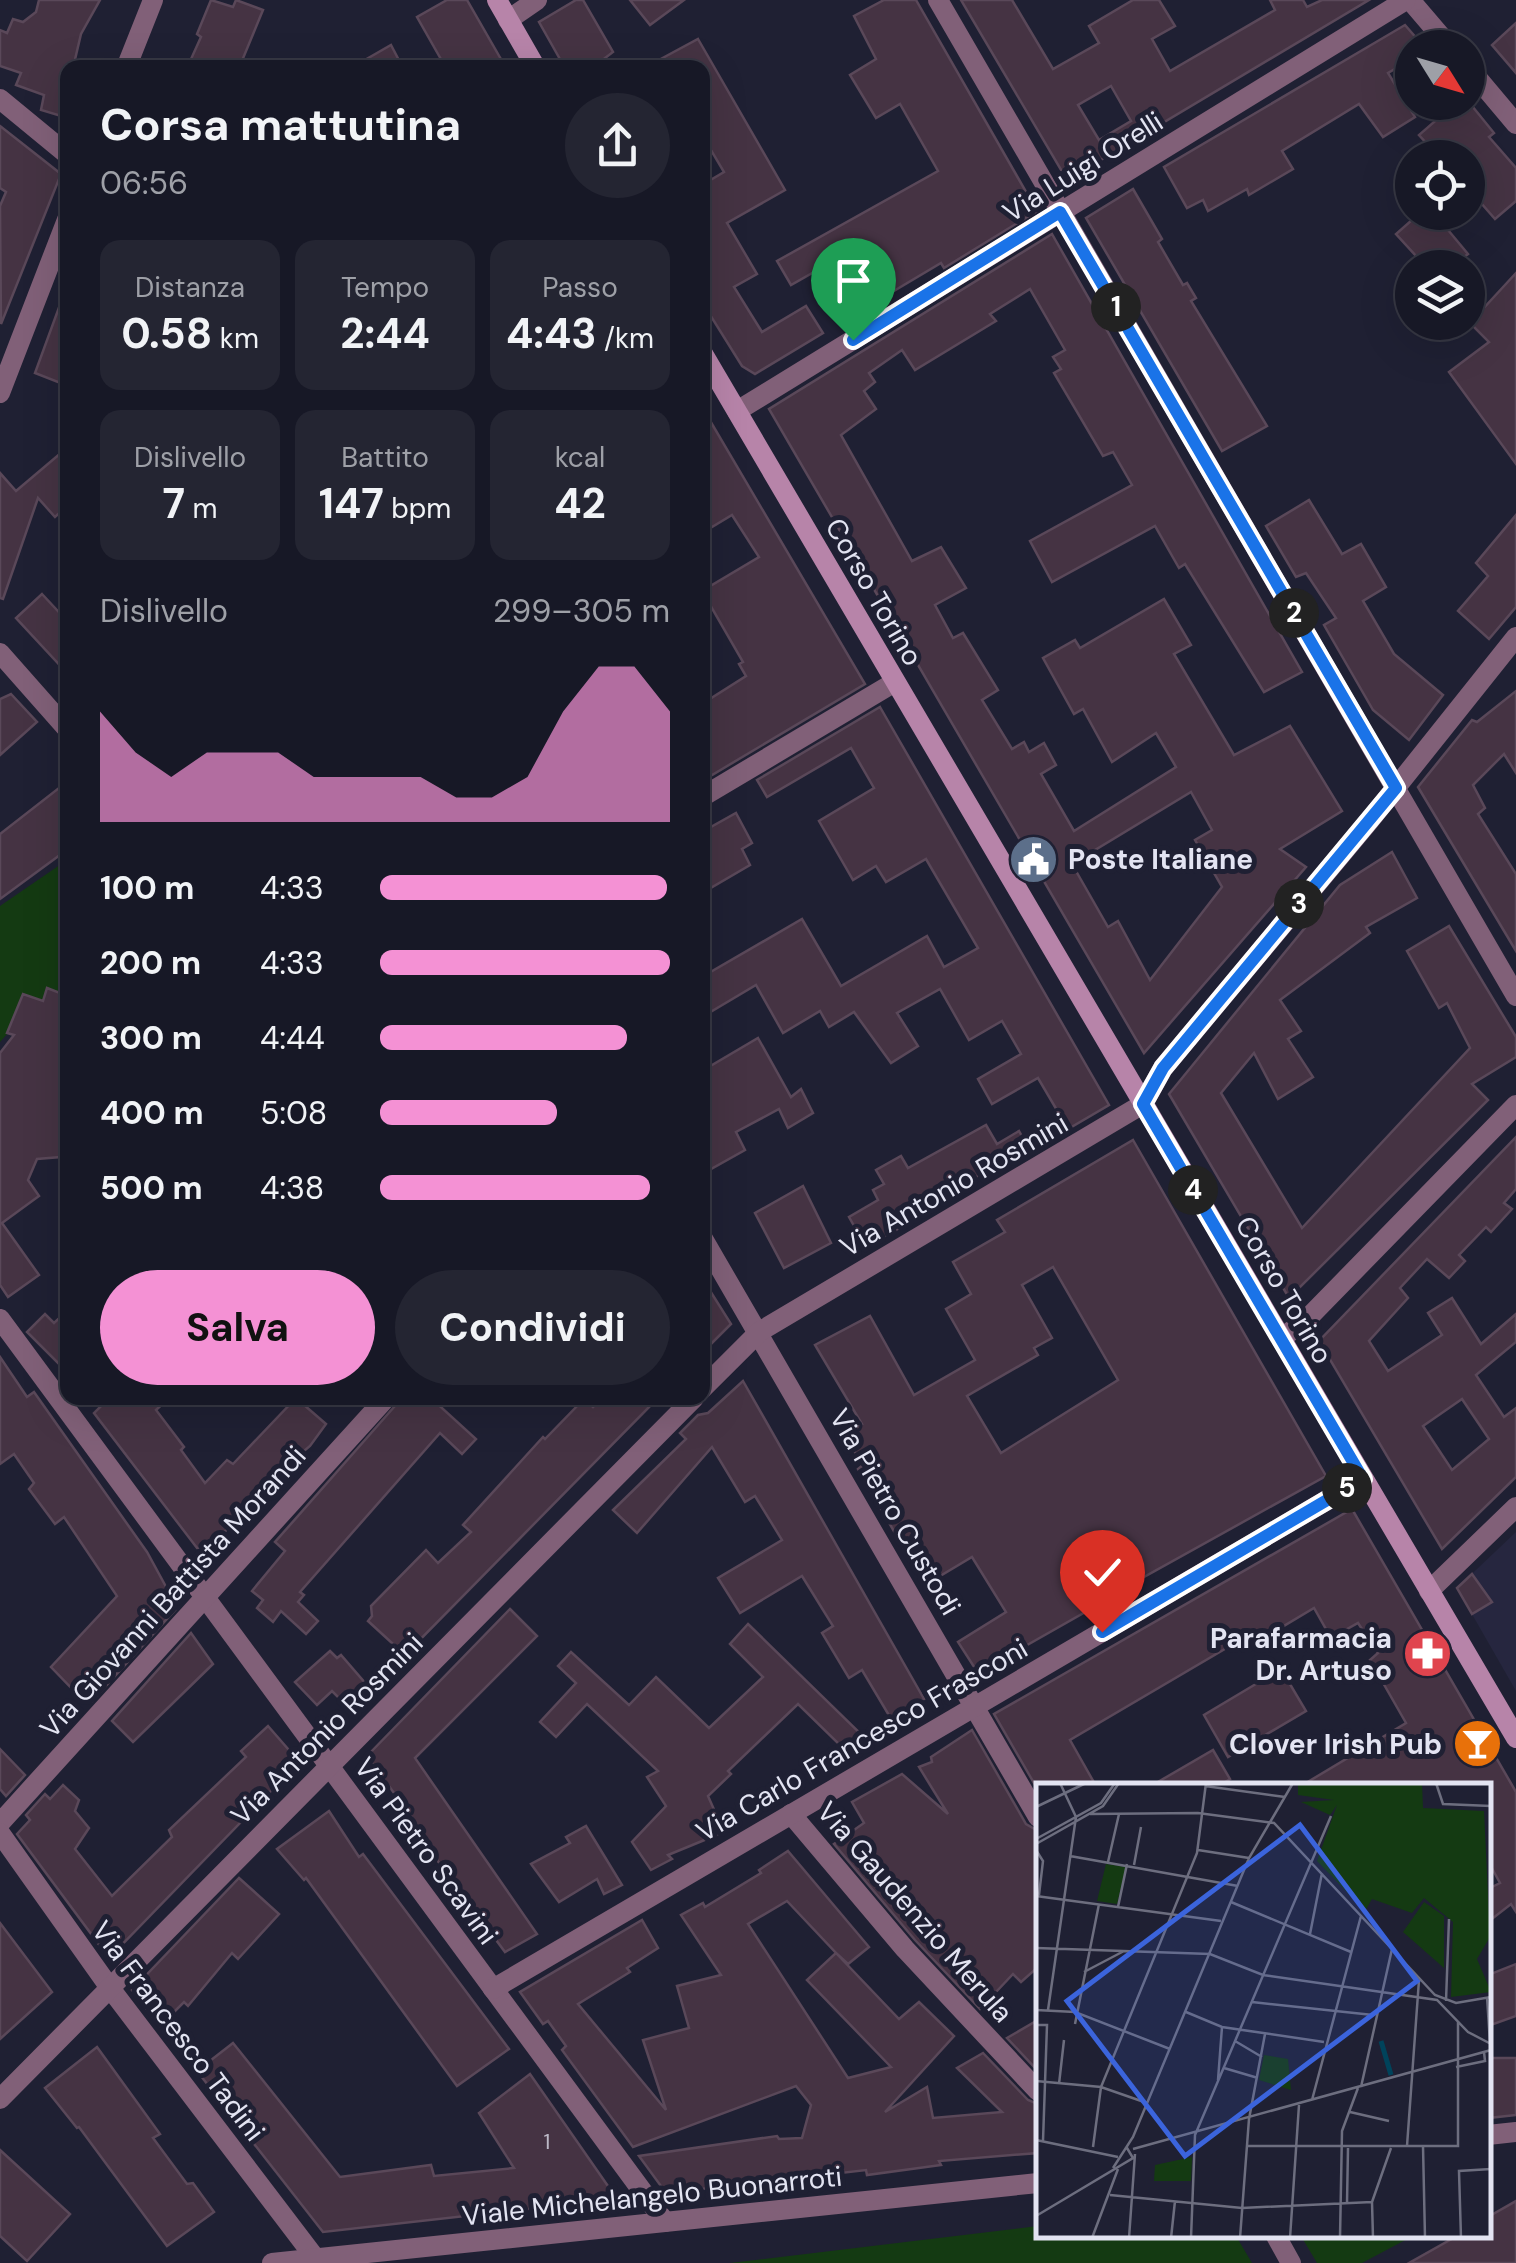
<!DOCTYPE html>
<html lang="it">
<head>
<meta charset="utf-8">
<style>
	:root { --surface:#171826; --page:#242532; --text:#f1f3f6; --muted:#9ea0a7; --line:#363743; --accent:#f491d4 }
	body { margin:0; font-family:"DM Sans",sans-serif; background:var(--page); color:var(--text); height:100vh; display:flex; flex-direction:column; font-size:38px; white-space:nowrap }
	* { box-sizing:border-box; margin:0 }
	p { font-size:32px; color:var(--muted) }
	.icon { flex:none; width:55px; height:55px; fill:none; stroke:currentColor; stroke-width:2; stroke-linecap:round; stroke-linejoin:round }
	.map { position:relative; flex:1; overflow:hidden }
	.details { position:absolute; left:60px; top:60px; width:650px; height:1345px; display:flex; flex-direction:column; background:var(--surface); border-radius:20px; box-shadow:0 10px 40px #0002,0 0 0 2px var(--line) }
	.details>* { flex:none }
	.needle { width:65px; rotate:127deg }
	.buttons { position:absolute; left:1395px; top:30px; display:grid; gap:20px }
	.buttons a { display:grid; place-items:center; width:90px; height:90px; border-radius:50%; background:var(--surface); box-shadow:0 10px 40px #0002,0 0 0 2px var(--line); font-size:50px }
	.pin { position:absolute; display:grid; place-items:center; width:85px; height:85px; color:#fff; margin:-102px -42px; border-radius:50% 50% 50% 0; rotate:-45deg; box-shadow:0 0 10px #0007 }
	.pin .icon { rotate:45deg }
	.km { position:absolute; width:50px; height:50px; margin:-25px; border-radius:50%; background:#222; color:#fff; font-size:28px; line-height:50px; text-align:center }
	.round { display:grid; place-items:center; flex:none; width:105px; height:105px; border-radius:52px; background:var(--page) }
	.head { display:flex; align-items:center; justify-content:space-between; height:170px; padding:0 40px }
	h1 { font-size:45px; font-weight:700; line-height:75px }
	.metrics { display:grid; grid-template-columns:repeat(3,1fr); gap:15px; height:170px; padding:10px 40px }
	.metrics div { display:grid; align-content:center; border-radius:20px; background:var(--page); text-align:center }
	.metrics b { font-size:42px; font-weight:700 }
	.metrics small { font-size:28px; font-weight:400 }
	.metrics p { font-size:28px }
	.chart { height:280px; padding:20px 40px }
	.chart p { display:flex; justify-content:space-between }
	.chart svg { width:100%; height:180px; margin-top:10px; fill:var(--accent); opacity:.7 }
	.cta { display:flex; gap:20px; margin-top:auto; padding:20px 40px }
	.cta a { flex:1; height:115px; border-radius:60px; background:var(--accent); color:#111; font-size:40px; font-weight:700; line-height:115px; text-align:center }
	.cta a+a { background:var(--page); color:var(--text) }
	ul { padding:0 40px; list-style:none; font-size:32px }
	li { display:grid; grid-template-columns:160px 120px 1fr; align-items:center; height:75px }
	li i { height:25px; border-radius:12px; background:var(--accent) }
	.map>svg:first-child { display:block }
</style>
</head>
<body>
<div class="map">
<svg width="1516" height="2263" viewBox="0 0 1516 2263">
	<rect width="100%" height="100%" fill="#1f2033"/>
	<path fill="#26263f" d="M1516 1532V1691L1457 1588Z"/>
	<g fill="#143a12">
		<path d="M67 860V1056L8 1033 0 1042V906Z"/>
		<path d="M1038 2226V2236H1236L1252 2263H730Z"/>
		<path d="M1301 2236H1413L1362 2263H1317Z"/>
	</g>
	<g fill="#453343" stroke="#5a4859" stroke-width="2.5" fill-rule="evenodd">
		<path d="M39 0H100L81 34 73 68H68V118L41 110 44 95 16 85 21 73 0 66V30L7 33 13 19 23 22 36 12Z"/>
		<path d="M211 0 233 7 236 0 263 10 239 68H187L201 37 197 34Z"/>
		<path d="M447 0H467L506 68H446L417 17Z"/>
		<path d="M576 0H583L613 52 592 68H565L539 22Z"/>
		<path d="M630 0H684L650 25Z"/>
		<path d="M884 0H916L1037 211 944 268 941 263 887 295 858 247 791 285 777 261 938 171 900 104 876 118 850 75 876 59 854 16Z"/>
		<path d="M961 0H1012L1053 69 1099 43 1089 26 1133 0H1159L1175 26 1152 39 1170 71 1275 10 1270 0H1303L1307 7 1322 0H1369L1067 180ZM1111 86 1131 121 1099 140 1078 105Z"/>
		<path d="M1516 23V73L1492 45Z"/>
		<path d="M1405 25 1425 48H1412V59L1388 73 1415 117 1383 137 1359 104 1282 151 1293 169 1249 195 1247 189 1208 211 1203 200 1187 208 1164 167Z"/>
		<path d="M698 39 785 190 727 223 757 274 734 287 762 332 806 306 823 333 755 374 742 366 702 302V185L724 172 702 135V68H644Z"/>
		<path d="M391 45 403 68H351Z"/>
		<path d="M1468 101 1494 133 1489 137 1516 168V201L1495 219 1468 188V158H1440L1419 135 1457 102Z"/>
		<path d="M0 126 61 174 1 324 0 206 6 192 0 188Z"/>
		<path d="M1133 189 1162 239 1158 242 1183 285 1187 283 1196 298 1191 301 1267 426 1222 451 1086 218Z"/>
		<path d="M1421 212H1433L1468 254 1450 268H1427L1396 234Z"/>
		<path d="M1052 234 1302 672 1264 692 1185 564 1179 568 1155 526 1052 582 1030 541 1132 485 1113 452 1103 456 1054 373 1061 369 1053 357 1065 350 1030 289 990 314 996 321 915 370 902 350 869 373 875 382 864 391 876 409 841 435 912 561 941 547 966 588 935 605 953 638 963 633 998 690 982 700 1012 749 1024 742 1029 752 1044 743 1056 765 1041 774 1074 831 1176 767 1156 733 1112 762 1083 709 1074 714 1043 658 1075 640 1080 648 1164 599 1191 645 1174 654 1234 755 1290 726 1342 811 1280 849 1306 867 1144 1053 769 409ZM1191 792 1212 830 1195 840 1222 887 1150 980 1118 921 1108 927 1072 864Z"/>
		<path d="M1516 273V464L1449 372 1489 342 1470 323Z"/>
		<path d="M65 291 68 292V386L35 373Z"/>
		<path d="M702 407 865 684 702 781V704L746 676 739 664 743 662 702 591 759 557 732 515 702 533Z"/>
		<path d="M68 447V505L55 517 38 498 3 599 0 598V473L16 491Z"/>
		<path d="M1309 500 1342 554 1361 544 1386 587 1363 601 1394 654 1443 695 1409 740 1373 710 1324 625 1336 618 1306 573 1296 577 1266 526Z"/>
		<path d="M1516 515V607L1489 639 1458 611 1488 576 1476 563Z"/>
		<path d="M42 594 68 622V674L16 618Z"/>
		<path d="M1516 691V773L1504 754 1473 785 1485 808 1478 814 1516 874V951L1418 787 1472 720 1477 722Z"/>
		<path d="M11 694 37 722 0 755V699Z"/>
		<path d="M880 707 1109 1105 1068 1129 1038 1078 992 1104 978 1079 1021 1054 1002 1021 969 1040 940 989 897 1013 918 1046 891 1063 854 1012 829 1027 820 1011 783 1033 756 985 702 1017V977L802 919 841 986 927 936 944 967 978 948 926 859 886 882 876 866 853 880 819 821 874 788 851 748 767 797 757 780Z"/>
		<path d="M68 781V849L0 899V834Z"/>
		<path d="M736 813 752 843 742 849 750 865 702 893V832Z"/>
		<path d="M1392 852 1417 898 1366 927 1370 933 1280 1000 1301 1031 1288 1039 1313 1077 1278 1099 1254 1053 1221 1093 1302 1228 1470 1048 1447 1003 1439 1008 1407 951 1449 926 1516 1037V1057L1472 1084 1488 1100 1289 1298 1169 1094 1340 885Z"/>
		<path d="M47 988 68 996V1144L61 1157 37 1159 28 1180 39 1196 2 1223 39 1275 8 1297 0 1285V1053L14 1035 7 1033 23 994 43 1001Z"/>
		<path d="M758 1038 791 1097 801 1089 813 1113 788 1128 779 1109 736 1132 745 1150 702 1174V1071Z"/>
		<path d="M986 1125 997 1144 1019 1131 1030 1151 984 1179 981 1174 935 1200 938 1206 866 1247 849 1217 878 1200 873 1190 884 1184 876 1170 901 1156 908 1168Z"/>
		<path d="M1516 1137V1189L1504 1203 1512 1209 1491 1232 1486 1227 1459 1255 1465 1261 1449 1278 1427 1259 1400 1288 1408 1298 1369 1341 1388 1371 1442 1335 1428 1313 1452 1298 1481 1344 1516 1314V1342L1476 1375 1504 1417 1516 1408V1477L1442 1549 1319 1341ZM1462 1399 1489 1439 1452 1470 1423 1426Z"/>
		<path d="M1133 1140 1326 1476 1133 1583 1126 1572 1085 1593 1094 1607 978 1673 958 1642 1006 1612 972 1557 925 1585 858 1469 863 1465 844 1435 862 1424 815 1345 870 1316 914 1395 975 1360 946 1309 971 1294 953 1262 1005 1232 997 1220ZM1053 1267 1118 1380 1001 1453 967 1396 1038 1355 1034 1348 1052 1338 1022 1285Z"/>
		<path d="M803 1186 831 1243 784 1268 755 1213Z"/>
		<path d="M702 1278 731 1324 702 1353Z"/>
		<path d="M68 1310V1373L27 1332 45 1314 54 1323Z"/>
		<path d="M0 1357 27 1397 34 1392 147 1552 171 1596 168 1599 175 1610 92 1701 86 1694 82 1699 51 1667 117 1596 64 1517 55 1524 29 1489 34 1483 14 1454 0 1464Z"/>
		<path d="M743 1381 924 1699 890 1717 862 1670 849 1678 822 1633 833 1626 802 1576 740 1613 718 1578 782 1540 755 1496 745 1502 712 1447 637 1533 613 1510 686 1439 680 1433 698 1415 708 1413Z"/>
		<path d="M109 1398H169L156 1410 184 1447 181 1450 205 1483 227 1460 233 1464 296 1398 326 1424 310 1446 292 1461 284 1475 273 1484 266 1479 234 1513 238 1517 212 1546 197 1548 94 1413Z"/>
		<path d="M402 1398H431L476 1439 462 1454 440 1433 300 1592 304 1595 298 1602 318 1621 306 1634 281 1611 273 1622 257 1608 263 1600 252 1591 285 1551 275 1542Z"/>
		<path d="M602 1398H658L405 1655 368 1621 372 1616 371 1606 426 1550 438 1563 471 1532 463 1525 543 1437 545 1439 584 1399 593 1407Z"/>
		<path d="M1352 1509 1516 1792V1912L1511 1904 1488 1922V1889L1500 1883 1488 1861V1786H1301L1406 1723 1370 1660 1378 1653 1358 1623 1331 1638 1314 1608 1252 1645 1247 1636 1070 1740 1096 1786H1038V1790L994 1714Z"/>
		<path d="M1472 1574 1492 1602 1472 1614 1457 1588Z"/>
		<path d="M510 1609 537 1636 415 1758 537 1934 505 1952 409 1822 413 1819 367 1756Z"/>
		<path d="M748 1624 866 1739 847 1752 798 1704 728 1771 731 1774 708 1796 724 1832 668 1855 672 1859 651 1870 632 1842 666 1806 647 1777 658 1771 587 1704 556 1737 540 1722 576 1683 558 1666 571 1652 629 1705 656 1677 709 1728 763 1677 730 1644Z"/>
		<path d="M191 1633 213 1664 133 1742 112 1721Z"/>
		<path d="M330 1651 337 1658 341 1655 366 1684 345 1704 332 1691 317 1705 295 1682Z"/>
		<path d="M1281 1669 1306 1711 1228 1757 1204 1715Z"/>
		<path d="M268 1726 301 1764 273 1789 109 1958 17 1834 30 1820 26 1815 45 1794 50 1799 63 1785 79 1800 75 1811 89 1828 75 1849 112 1896 172 1837 169 1830 246 1757 241 1751Z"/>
		<path d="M972 1730 1026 1824 1038 1831V1967L1021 1982 1013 1974 980 2009 915 1940 834 1844 864 1823 852 1802 902 1774 948 1814 919 1767 932 1762 931 1757Z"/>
		<path d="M0 1749 25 1775 6 1796 0 1789Z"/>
		<path d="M1213 1750 1230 1779 1219 1786H1151Z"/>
		<path d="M329 1811 359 1857 363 1854 509 2049 457 2086 306 1878 304 1880 277 1849Z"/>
		<path d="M586 1826 622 1885 604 1894 597 1879 559 1902 531 1864 570 1843 566 1837Z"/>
		<path d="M788 1851 869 1947 848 1964 836 1953 899 2019 919 2002 954 2036 885 2112 927 2087 933 2118 1002 2112 957 2068 983 2053 1028 2100 1038 2104V2153L939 2161 941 2165 867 2175 866 2170 666 2193 639 2156 777 2136 779 2139 802 2138 811 2105 796 2086 633 2147 562 2050 566 2046 548 2021 543 2024 520 1992 642 1920 658 1948 627 1968 630 1972 578 2004 666 2110 643 2040 689 2028 677 1986 721 1975 681 1915 703 1903 705 1907 761 1873 759 1870ZM787 1901 836 1953 807 1980 891 2067 848 2078 748 1924Z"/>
		<path d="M239 1878 279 1914 238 1959 232 1953 188 2006 184 2002 160 2026 132 1990Z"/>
		<path d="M0 1923 52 1992 0 2039Z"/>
		<path d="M1516 1964V2016L1488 2026V1975Z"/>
		<path d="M1038 2020V2071L1007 2038Z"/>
		<path d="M233 2043 340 2177 431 2165 434 2176 514 2168 479 2113 530 2074 617 2199 323 2232 197 2071Z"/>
		<path d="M97 2047 160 2134 153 2138 187 2184 193 2183 214 2212 167 2246 79 2127 77 2128 45 2088Z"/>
		<path d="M1488 2058H1516V2115L1488 2118Z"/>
		<path d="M0 2150 70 2214 27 2261 0 2236Z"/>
		<path d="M1516 2201V2263H1409L1457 2236H1488V2217Z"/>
	</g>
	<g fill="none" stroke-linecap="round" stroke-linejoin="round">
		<g stroke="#816078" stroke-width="20">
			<path d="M938 0 1516 996"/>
			<path d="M1410 0 1451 48"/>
			<path d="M508 20 537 0"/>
			<path d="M1468 67 1516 124"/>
			<path d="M0 99 68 155"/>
			<path d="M737 411 1406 0"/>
			<path d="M0 653 68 730"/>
			<path d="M702 797 895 682"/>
			<path d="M1143 1104 1163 1068 1370 820 1516 637"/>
			<path d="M702 1237 1038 1817"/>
			<path d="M0 1319 665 2222"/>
			<path d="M1281 1339 1310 1316 1516 1105"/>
			<path d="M1429 1591 1516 1507"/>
			<path d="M791 1814 905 1949 1038 2091"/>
			<path d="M0 1823 386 1398"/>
			<path d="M0 1833 110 1988 316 2259"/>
			<path d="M493 1989 1363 1479"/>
			<path d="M1276 2236 1291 2263"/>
		</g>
		<g stroke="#816078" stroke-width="20">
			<path d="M126 68 153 0"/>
			<path d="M0 393 68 217"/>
			<path d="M702 1389 759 1332 1143 1104"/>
			<path d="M0 2099 694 1398"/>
			<path d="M1488 2135 1516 2132"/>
			<path d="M272 2263 1038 2183"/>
		</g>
		<g stroke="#b784a9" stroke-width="20">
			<path d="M497 0 536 68"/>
			<path d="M702 352 1516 1738"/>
		</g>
	</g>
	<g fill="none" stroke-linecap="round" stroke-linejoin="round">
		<defs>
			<path id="route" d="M853 340 1060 212 1396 788 1163 1068 1143 1104 1363 1479 1102 1632"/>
		</defs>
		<use href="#route" stroke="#fff" stroke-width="20"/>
		<use href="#route" stroke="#1a73e8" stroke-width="12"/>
	</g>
	<defs>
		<symbol id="civic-disc" viewBox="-11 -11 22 22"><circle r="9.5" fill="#5c6f8a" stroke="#1f2033"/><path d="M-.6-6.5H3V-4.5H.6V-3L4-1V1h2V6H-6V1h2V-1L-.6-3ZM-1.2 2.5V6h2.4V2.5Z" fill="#fff"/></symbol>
		<symbol id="pharmacy-disc" viewBox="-11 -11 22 22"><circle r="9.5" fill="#e0444e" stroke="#1f2033"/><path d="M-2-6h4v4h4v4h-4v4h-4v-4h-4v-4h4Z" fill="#fff"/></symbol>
		<symbol id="bar-disc" viewBox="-11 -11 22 22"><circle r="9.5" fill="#e8710a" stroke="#1f2033"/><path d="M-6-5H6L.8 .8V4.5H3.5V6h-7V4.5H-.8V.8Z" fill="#fff"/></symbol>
	</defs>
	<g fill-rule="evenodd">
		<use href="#civic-disc" x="1006" y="832" width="55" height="55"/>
		<use href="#pharmacy-disc" x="1400" y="1626" width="55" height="55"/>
		<use href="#bar-disc" x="1450" y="1716" width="55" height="55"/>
	</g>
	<g text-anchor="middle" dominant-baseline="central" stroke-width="10" stroke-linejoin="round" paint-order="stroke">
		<g font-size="22" fill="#bcb8c6">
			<text x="547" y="2141">1</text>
		</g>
		<g font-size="28" fill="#e3e4f2" stroke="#1f2033">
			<text transform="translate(1083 167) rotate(-32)">Via Luigi Orelli</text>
			<text transform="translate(874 592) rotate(60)">Corso Torino</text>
			<text transform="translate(954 1185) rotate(-30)">Via Antonio Rosmini</text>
			<text transform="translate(1284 1290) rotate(60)">Corso Torino</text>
			<text transform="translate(895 1512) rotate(60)">Via Pietro Custodi</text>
			<text transform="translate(173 1592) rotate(-48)">Via Giovanni Battista Morandi</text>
			<text transform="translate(327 1729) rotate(-45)">Via Antonio Rosmini</text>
			<text transform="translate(862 1740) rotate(-30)">Via Carlo Francesco Frasconi</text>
			<text transform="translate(426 1851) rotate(54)">Via Pietro Scavini</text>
			<text transform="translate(915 1912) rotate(49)">Via Gaudenzio Merula</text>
			<text transform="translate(178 2031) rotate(53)">Via Francesco Tadini</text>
			<text transform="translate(652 2196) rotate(-6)">Viale Michelangelo Buonarroti</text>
		</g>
		<g font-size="28" font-weight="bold" fill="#e3e4f2" stroke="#1f2033" text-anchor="end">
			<text x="1068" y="859" text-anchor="start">Poste Italiane</text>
			<text x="1392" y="1638">Parafarmacia<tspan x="1392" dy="32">Dr. Artuso</tspan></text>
			<text x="1442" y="1744">Clover Irish Pub</text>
		</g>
	</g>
	<g transform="translate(1036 1783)">
		<rect width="455" height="455" fill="#1f2033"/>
		<path d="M262 0H386L387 25 448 28 454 154 441 176 455 209 415 214 417 139 388 115 376 130 336 116 329 128 281 78 301 22 294 32 265 19 298 17 262 12ZM70 81 90 84 81 121 61 118ZM388 119 408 133V185L367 149ZM228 272 252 276 255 307 223 297ZM156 374 155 398H118L119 382Z" fill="#143a12"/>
		<path fill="none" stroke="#00435b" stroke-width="5" d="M345 258 355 292"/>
		<path fill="none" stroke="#6d6e7f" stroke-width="2.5" d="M400 0 407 21 455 23M169 3 249 14M0 24 50 0M54 31 162 30 238 40 399 212 420 220 455 214M0 56 65 20 79 0M0 61 67 23 83 0M0 67 7 78 3 112M162 67 213 75M34 73 202 103M72 79 83 31M98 82 105 44M0 113 185 138M195 119 315 169M82 124 91 81M274 151 286 90M0 165 174 171 227 192 401 217 432 249 455 261M48 189 88 168M451 214 454 260M410 218 413 136M216 219 337 232M0 227 39 229 134 266M12 227 40 34 24 0M150 229 186 244 288 259M39 241 63 121M0 242H11L7 358M199 258 226 274M420 284 449 278 448 269M188 285 222 295M182 297 186 244M0 298 65 304 111 320M23 301 28 257M325 304 356 166M276 317 325 133M314 329 353 338M0 357 82 374M211 363H422V238M371 363 383 197M387 363 389 455M57 364 65 304 161 70 170 0M97 366 455 267M77 385 97 354 213 75 257 0M74 412 206 425 336 419M311 420 312 365M0 433 97 375 91 365M56 455 82 386M93 455 99 371M135 455 139 418M155 455 159 352 295 33M204 455 213 336 229 251M254 455 263 322M304 455 306 348 322 305M337 455 336 419 355 365M425 455 423 388 455 386"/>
		<path fill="#3b64dc" fill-opacity="0.15" stroke="#3b64dc" stroke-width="5" d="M264 42 381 198 149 373 31 218Z"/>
		<rect width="455" height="455" fill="none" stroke="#e3e4f2" stroke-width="5"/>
	</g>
</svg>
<div class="buttons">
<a><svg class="needle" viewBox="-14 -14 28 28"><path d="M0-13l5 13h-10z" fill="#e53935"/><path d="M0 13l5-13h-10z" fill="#9ea0a7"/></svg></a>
<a><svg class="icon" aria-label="locate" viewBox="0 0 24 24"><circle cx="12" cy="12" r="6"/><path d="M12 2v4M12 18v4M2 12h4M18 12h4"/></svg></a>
<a><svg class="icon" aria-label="layers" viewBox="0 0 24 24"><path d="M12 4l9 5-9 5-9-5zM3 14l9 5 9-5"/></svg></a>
</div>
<div class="pin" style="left:853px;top:340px;background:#1e9e55"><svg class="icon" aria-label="arrive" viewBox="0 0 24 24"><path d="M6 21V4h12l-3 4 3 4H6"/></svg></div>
<div class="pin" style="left:1102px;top:1632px;background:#d93025"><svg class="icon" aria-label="check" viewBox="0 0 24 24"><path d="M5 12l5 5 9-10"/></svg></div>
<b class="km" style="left:1116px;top:307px">1</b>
<b class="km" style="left:1294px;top:613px">2</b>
<b class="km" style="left:1299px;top:904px">3</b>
<b class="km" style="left:1193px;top:1190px">4</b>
<b class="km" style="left:1347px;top:1488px">5</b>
<section class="details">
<div class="head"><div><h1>Corsa mattutina</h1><p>06:56</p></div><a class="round"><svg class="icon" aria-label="share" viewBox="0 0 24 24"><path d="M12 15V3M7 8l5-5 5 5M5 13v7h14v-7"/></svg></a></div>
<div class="metrics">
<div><p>Distanza</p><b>0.58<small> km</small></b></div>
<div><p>Tempo</p><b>2:44</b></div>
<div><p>Passo</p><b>4:43<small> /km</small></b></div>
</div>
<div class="metrics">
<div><p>Dislivello</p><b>7<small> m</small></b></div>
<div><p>Battito</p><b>147<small> bpm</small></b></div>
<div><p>kcal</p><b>42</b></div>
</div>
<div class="chart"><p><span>Dislivello</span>299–305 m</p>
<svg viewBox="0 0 160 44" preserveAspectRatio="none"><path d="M0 44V17L10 27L20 33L30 27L40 27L50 27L60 33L70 33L80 33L90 33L100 38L110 38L120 33L130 17L140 6L150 6L160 17V44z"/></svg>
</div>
<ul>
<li><b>100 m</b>4:33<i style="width:99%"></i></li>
<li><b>200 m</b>4:33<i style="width:100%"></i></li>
<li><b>300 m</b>4:44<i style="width:85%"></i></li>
<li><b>400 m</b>5:08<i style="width:61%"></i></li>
<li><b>500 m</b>4:38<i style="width:93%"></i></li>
</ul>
<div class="cta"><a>Salva</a><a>Condividi</a></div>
</section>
</div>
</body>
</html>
